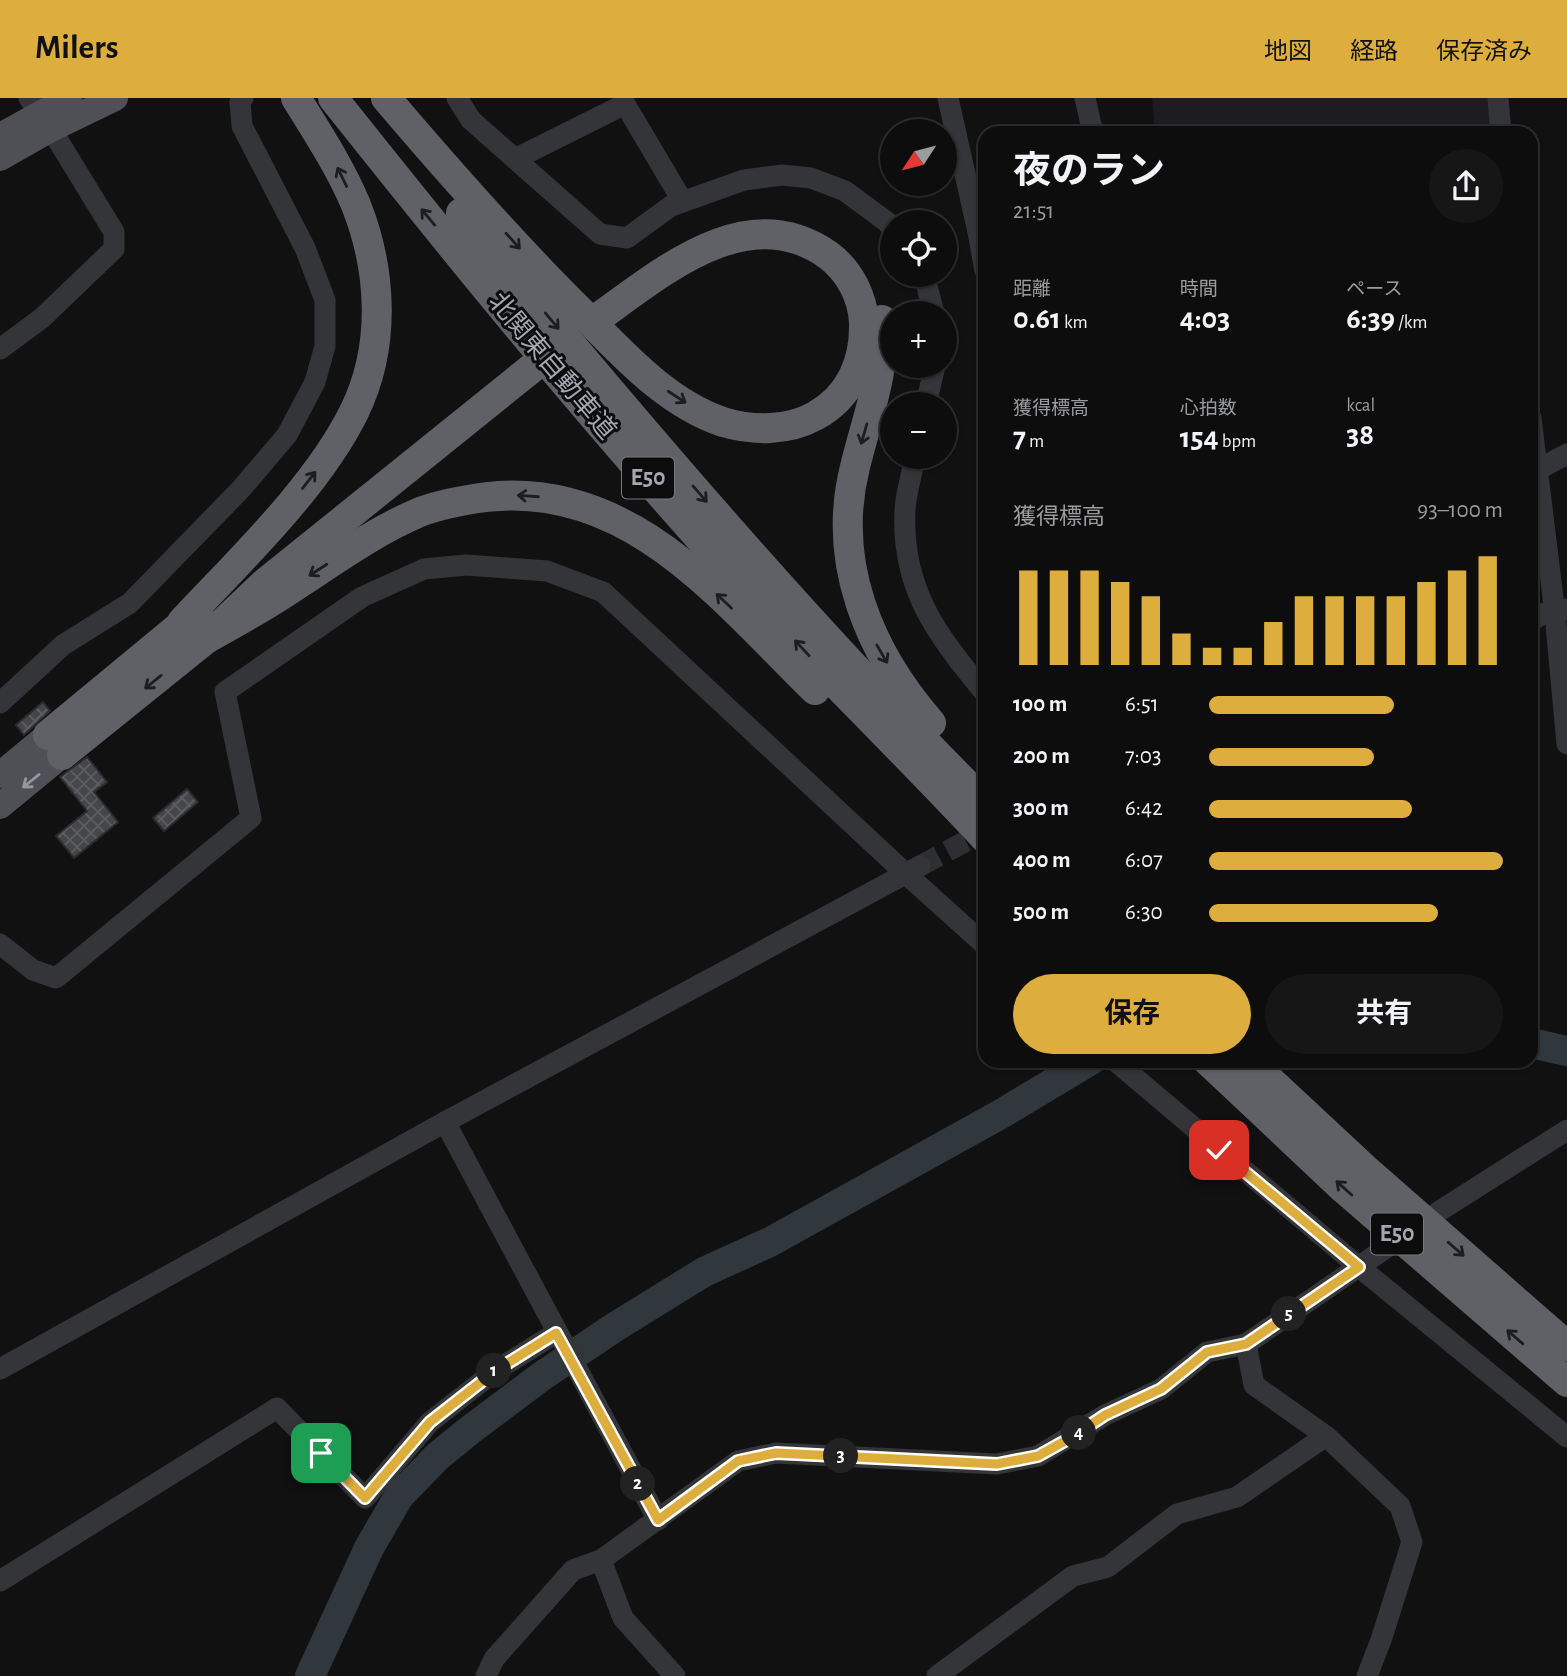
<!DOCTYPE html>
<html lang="ja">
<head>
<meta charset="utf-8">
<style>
	:root { --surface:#0d0d0e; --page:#161617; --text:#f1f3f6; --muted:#9a9c9e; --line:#2d2d2e; --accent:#ddae3e }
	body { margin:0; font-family:"Alegreya Sans","Noto Sans JP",sans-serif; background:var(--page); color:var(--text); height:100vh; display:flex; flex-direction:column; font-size:26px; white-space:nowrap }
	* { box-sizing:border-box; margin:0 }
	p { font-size:23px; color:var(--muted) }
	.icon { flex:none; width:38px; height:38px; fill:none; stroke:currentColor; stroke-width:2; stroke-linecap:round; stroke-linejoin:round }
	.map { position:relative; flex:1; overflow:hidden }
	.side { position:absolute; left:978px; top:28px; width:560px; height:942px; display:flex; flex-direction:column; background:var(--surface); border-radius:21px; box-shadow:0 2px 5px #0004,0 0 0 2px var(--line) }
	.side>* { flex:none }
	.needle { width:46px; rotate:234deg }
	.fabs { position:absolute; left:880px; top:21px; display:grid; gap:14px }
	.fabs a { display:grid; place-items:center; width:77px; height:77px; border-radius:50%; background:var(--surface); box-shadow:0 2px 5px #0004,0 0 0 2px var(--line); font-size:35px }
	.pin { position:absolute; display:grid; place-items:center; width:60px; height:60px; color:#fff; margin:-30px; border-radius:14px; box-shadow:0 4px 10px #0006 }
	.km { position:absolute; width:35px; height:35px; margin:-18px; border-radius:50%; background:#222; color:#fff; font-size:19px; line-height:35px; text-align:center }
	.round { display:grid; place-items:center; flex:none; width:74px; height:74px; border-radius:37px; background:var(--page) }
	.headline { display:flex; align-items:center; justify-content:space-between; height:119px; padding:0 35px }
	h1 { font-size:38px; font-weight:700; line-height:52px }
	.metrics { display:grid; grid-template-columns:repeat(3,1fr); gap:10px; height:119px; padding:7px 35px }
	.metrics div { display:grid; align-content:center }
	.metrics b { font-size:30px; font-weight:700 }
	.metrics small { font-size:19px; font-weight:400 }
	.metrics p { font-size:19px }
	.chart { height:196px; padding:14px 35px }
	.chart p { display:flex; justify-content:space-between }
	.chart svg { width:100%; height:126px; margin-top:7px; stroke:var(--accent); stroke-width:6 }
	.cta { display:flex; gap:14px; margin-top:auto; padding:14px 35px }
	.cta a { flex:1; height:80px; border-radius:42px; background:var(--accent); color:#111; font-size:28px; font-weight:700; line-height:80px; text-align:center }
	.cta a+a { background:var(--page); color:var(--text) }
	ul { padding:0 35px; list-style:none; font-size:23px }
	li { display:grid; grid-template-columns:112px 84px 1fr; align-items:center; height:52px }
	li i { height:18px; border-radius:9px; background:var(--accent) }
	header { display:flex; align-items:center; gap:42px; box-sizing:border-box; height:98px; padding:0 35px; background:var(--accent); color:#111 }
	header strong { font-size:33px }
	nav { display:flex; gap:38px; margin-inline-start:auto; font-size:24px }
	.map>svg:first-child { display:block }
</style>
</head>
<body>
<header>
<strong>Milers</strong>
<nav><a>地図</a><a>経路</a><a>保存済み</a></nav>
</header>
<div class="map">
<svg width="1567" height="1578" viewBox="0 0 1567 1578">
	<defs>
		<pattern id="building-cross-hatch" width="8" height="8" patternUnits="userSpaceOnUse" patternTransform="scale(1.75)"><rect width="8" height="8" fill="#45464a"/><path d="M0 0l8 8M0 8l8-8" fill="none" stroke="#5d5e62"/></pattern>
	</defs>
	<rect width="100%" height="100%" fill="#111112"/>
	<path fill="#1d1d1f" d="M1152 0H1488L1492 35H1155Z"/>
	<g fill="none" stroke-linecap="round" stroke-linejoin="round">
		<g stroke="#30373d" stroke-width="30">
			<path d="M1531 945 1567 953"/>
			<path d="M310 1578 369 1450 399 1398 438 1358 470 1332 542 1278 615 1229 704 1174 770 1144 1001 1016 1091 962"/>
		</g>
	</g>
	<g fill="url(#building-cross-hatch)" stroke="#2b2b2e" stroke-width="2">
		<path d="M43 604 50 613 24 637 16 627Z"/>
		<path d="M87 659 107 684 94 694 118 724 74 760 56 738 87 713 60 679Z"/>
		<path d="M187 691 198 704 164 733 153 720Z"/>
	</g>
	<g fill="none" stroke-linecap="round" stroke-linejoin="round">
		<path stroke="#2e2f32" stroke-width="21" stroke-dasharray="21 10" stroke-linecap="butt" d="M920 768 985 733"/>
		<g stroke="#343539" stroke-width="21">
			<path d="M457 0 471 22 600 136 627 140 671 108 744 82 782 77 811 80 845 93 887 124 892 131"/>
			<path d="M948 0 978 134"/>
			<path d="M1085 0 1093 35"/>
			<path d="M1498 0 1501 35"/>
			<path d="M515 61 625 6 683 104"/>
			<path d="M985 132 978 134 985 173"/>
			<path d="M924 177 934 215"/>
			<path d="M0 251 42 220 114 151V134L51 31 29 0"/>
			<path d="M926 306 935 268"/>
			<path d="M1531 320 1555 516 1567 646"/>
			<path d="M915 359C912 376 906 394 905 412 901 491 937 537 985 595"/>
			<path d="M1537 372 1567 356"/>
			<path d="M1531 523 1544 515 1555 516 1565 511"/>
			<path d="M0 605 63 547 130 505 241 391 287 337 315 284 325 248V202L305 150 242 28 240 4 243 0"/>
			<path d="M0 846 33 872 56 880 251 720 225 594 362 499 424 471 466 467 547 473 603 494 905 775 985 847"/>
			<path d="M1114 962 1359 1169 1567 1339"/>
			<path d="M445 1024 658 1422"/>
			<path d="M1438 1114 1567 1032"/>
			<path d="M1246 1246 1254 1287 1326 1338 1400 1408 1412 1444 1381 1542 1367 1578"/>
			<path d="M0 1271 445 1024 920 768"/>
			<path d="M601 1462 623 1520 675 1578"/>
			<path d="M0 1483 277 1310 365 1400 430 1324 495 1273 556 1235"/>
			<path d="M486 1578 494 1561 573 1472 601 1462 738 1363 776 1355 997 1366 1038 1358 1105 1317 1161 1291 1207 1254 1246 1246 1386 1150"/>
			<path d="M937 1578 1073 1478 1108 1469 1177 1416 1237 1399 1326 1338"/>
		</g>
		<g stroke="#4f5055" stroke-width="26">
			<path d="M0 38 69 0"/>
			<path d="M0 60 51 31 115 0"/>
			<path d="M0 677 48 637"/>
			<path d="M0 708 62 657"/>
		</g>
		<g stroke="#5f6167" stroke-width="30">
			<path d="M333 0C464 165 598 329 740 485 820 572 905 654 985 740"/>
			<path d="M386 0C449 74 513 147 582 215 623 256 666 305 723 324 753 333 788 333 815 318 850 299 865 264 864 225 863 200 850 173 828 157 749 101 666 171 602 217"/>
			<path d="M461 115C629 317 799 519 985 705"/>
			<path d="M882 222C886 273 867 319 855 369 831 464 869 554 931 625"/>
			<path d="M182 524C239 463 317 389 354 314 386 249 382 173 356 107 340 69 317 34 296 0"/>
			<path d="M206 541C229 528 253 515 275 501 323 471 368 436 420 414 441 406 464 402 487 399 631 383 723 502 815 592"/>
			<path d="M48 637 198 513"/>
			<path d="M62 657 206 541 265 485 532 270"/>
			<path d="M1207 962 1344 1091 1567 1284"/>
			<path d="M1248 962 1365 1071 1567 1248"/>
		</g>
	</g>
	<defs><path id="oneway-shaft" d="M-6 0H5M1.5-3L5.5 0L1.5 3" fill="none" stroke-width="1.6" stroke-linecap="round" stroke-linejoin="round" transform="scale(1.75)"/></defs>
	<g stroke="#1d1d1f">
		<use href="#oneway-shaft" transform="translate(342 79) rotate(-116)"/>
		<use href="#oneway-shaft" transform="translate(428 119) rotate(-130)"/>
		<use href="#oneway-shaft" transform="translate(513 143) rotate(48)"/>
		<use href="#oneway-shaft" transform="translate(552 223) rotate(50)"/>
		<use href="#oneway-shaft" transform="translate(677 299) rotate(33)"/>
		<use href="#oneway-shaft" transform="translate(864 336) rotate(106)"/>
		<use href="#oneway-shaft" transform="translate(309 382) rotate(-52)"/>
		<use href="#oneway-shaft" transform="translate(700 396) rotate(49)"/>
		<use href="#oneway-shaft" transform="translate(528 398) rotate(-176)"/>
		<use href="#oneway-shaft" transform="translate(318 472) rotate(147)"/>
		<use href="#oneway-shaft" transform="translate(724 503) rotate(-136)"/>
		<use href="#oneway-shaft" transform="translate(802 550) rotate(-133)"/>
		<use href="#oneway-shaft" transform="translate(882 556) rotate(60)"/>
		<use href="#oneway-shaft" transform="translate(153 584) rotate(141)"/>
		<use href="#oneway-shaft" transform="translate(1344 1090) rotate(-138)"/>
		<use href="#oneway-shaft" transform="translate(1456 1151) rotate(41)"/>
		<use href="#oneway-shaft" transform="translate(1515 1239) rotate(-139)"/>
	</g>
	<use stroke="#93969f" href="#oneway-shaft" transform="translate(31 683) rotate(141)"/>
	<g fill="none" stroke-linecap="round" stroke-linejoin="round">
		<defs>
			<path id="route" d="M321 1355 365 1400 430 1324 495 1273 556 1235 658 1422 738 1363 776 1355 997 1366 1038 1358 1072 1339 1105 1317 1161 1291 1207 1254 1246 1246 1359 1169 1219 1052"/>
		</defs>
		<use href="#route" stroke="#fff" stroke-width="14"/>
		<use href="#route" stroke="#ddae3e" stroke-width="9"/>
	</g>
	<g text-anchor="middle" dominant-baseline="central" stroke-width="6" stroke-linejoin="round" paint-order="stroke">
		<g fill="#0c0c0d" stroke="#767880" stroke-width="2">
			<rect x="622" y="359.5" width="52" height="41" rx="5"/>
			<rect x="1371" y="1115.5" width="52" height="41" rx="5"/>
		</g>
		<g font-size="24" font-weight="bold" fill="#a4a7b1">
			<text x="648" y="380">E50</text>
			<text x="1397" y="1136">E50</text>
		</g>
		<g font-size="26" fill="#a4a7b1" stroke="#0c0c0d">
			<text transform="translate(552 268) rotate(50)">北関東自動車道</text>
		</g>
	</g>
</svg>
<div class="fabs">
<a><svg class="needle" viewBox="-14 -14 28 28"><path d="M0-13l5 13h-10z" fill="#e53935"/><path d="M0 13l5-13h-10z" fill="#9a9c9e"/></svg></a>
<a><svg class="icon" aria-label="locate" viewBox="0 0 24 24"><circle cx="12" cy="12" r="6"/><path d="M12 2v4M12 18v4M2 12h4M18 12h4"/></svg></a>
<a>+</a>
<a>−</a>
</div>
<div class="pin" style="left:321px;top:1355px;background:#1e9e55"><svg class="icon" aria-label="arrive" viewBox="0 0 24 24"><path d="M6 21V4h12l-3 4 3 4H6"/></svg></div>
<div class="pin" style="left:1219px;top:1052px;background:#d93025"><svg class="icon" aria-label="check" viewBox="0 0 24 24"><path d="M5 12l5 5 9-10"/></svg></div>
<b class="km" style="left:494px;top:1273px">1</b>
<b class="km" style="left:638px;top:1386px">2</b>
<b class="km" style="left:841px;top:1358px">3</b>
<b class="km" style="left:1079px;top:1335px">4</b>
<b class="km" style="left:1289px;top:1216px">5</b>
<section class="side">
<div class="headline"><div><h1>夜のラン</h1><p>21:51</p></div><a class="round"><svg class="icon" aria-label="share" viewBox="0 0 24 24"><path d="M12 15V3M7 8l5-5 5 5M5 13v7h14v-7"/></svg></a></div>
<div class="metrics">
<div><p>距離</p><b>0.61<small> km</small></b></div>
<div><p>時間</p><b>4:03</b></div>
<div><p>ペース</p><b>6:39<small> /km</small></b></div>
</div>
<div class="metrics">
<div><p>獲得標高</p><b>7<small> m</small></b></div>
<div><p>心拍数</p><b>154<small> bpm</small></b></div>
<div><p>kcal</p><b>38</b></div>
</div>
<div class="chart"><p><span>獲得標高</span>93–100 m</p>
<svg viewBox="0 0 160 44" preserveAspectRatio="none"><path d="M5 44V11M15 44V11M25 44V11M35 44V15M45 44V20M55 44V33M65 44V38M75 44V38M85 44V29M95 44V20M105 44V20M115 44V20M125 44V20M135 44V15M145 44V11M155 44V6"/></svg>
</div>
<ul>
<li><b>100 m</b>6:51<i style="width:63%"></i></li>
<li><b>200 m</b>7:03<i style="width:56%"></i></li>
<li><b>300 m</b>6:42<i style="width:69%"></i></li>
<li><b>400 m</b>6:07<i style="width:100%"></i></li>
<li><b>500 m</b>6:30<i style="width:78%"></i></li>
</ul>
<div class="cta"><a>保存</a><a>共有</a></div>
</section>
</div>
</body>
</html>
